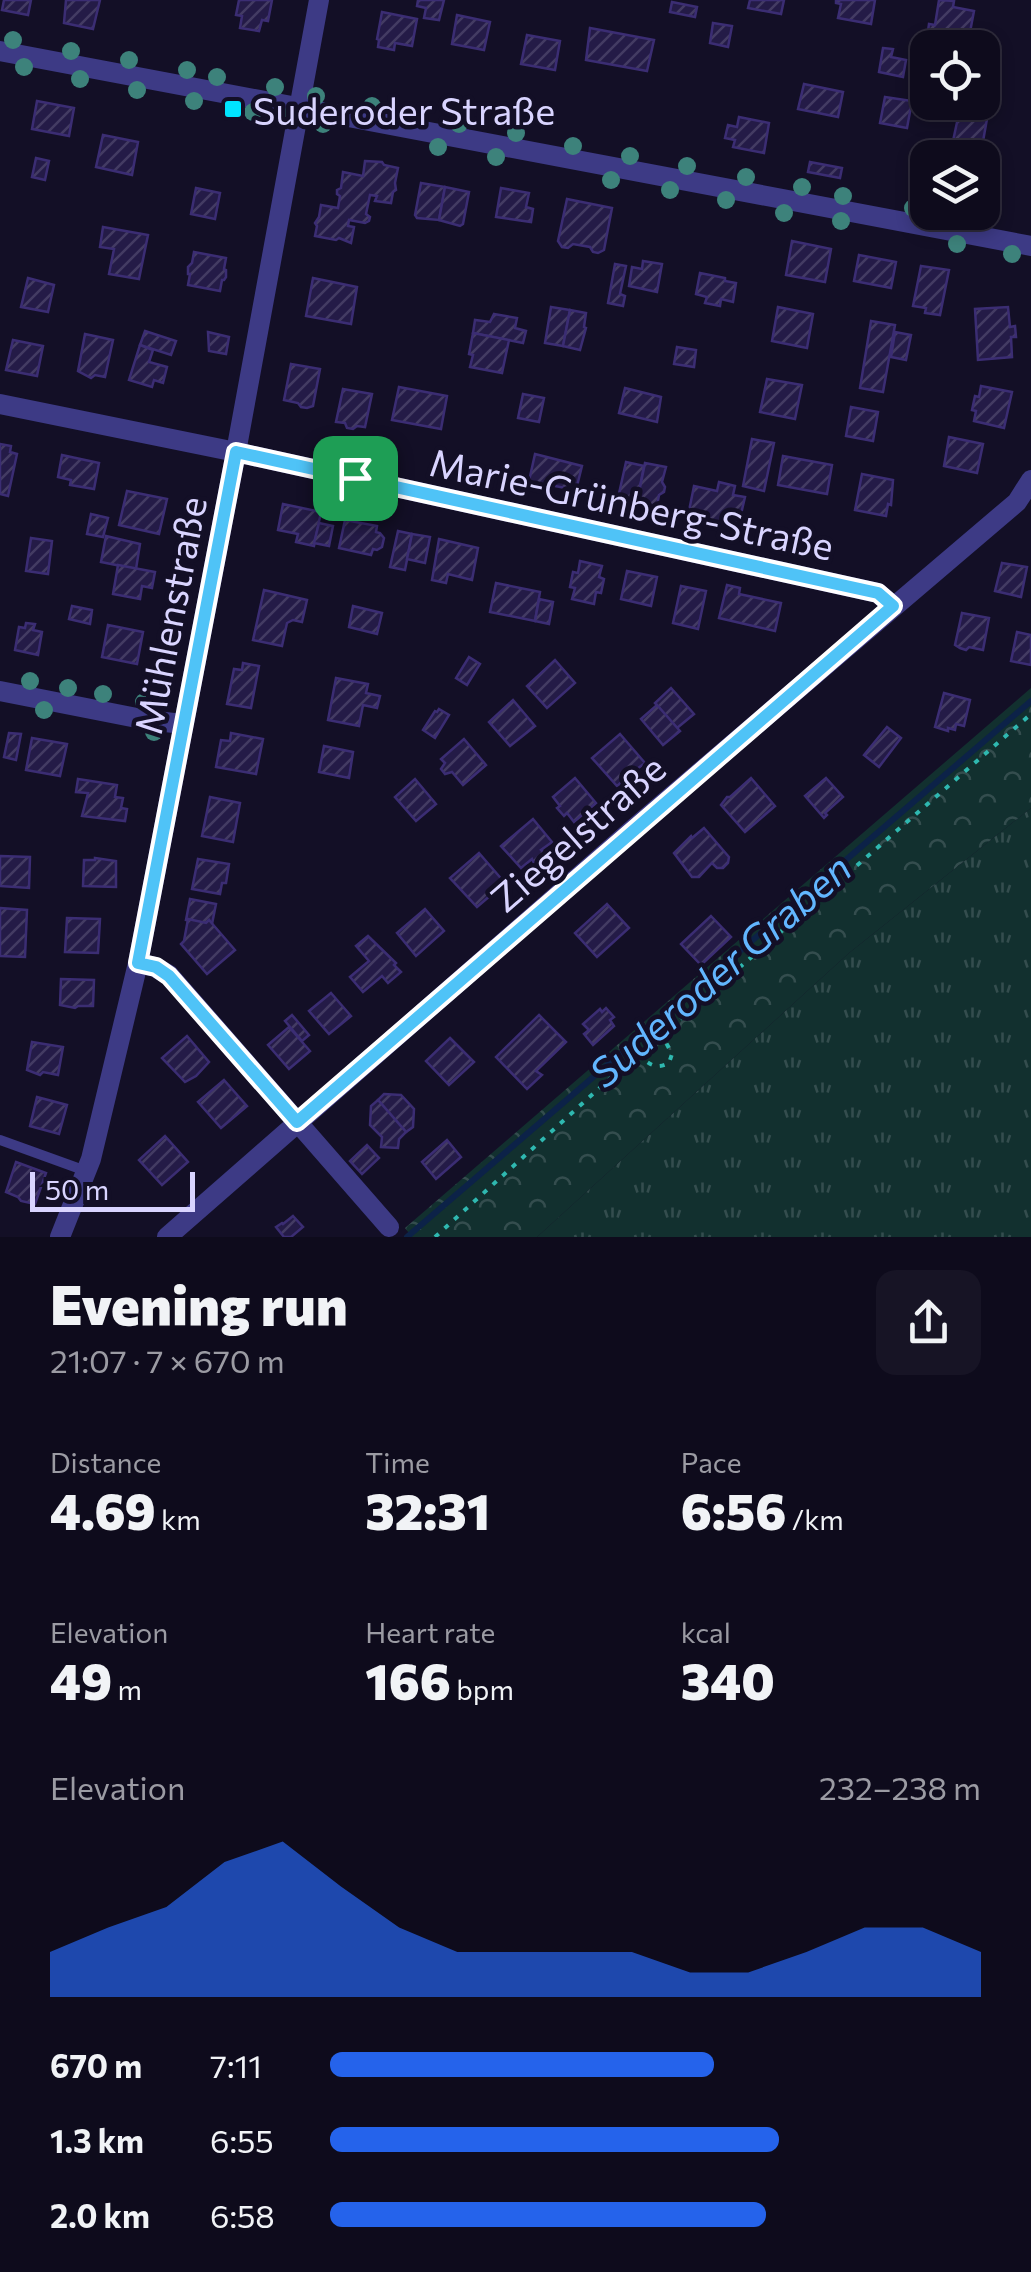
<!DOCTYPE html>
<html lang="en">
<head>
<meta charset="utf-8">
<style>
	:root { --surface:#0e0b1c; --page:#171425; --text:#f1f3f6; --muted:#9b9ba3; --line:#2e2b3b; --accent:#2563eb }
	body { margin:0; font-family:Commissioner,sans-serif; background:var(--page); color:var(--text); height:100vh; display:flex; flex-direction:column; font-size:38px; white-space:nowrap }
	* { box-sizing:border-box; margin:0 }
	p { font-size:32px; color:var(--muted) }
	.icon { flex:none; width:55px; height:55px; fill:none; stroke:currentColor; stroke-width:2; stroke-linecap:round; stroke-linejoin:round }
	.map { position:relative; height:1237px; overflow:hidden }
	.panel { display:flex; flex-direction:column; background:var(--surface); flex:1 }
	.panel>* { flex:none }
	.fabs { position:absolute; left:910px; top:30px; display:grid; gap:20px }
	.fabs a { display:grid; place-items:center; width:90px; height:90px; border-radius:20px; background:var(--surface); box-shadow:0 5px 15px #0003,0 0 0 2px var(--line); font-size:50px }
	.scale { position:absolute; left:30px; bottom:25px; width:165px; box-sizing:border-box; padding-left:10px; border:5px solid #d9d4ff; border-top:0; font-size:28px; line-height:35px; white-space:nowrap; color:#d9d4ff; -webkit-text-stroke:8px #130f26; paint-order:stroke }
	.pin { position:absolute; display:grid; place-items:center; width:85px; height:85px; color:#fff; margin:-42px; border-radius:20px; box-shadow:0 5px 15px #0006 }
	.round { display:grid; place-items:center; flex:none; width:105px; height:105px; border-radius:20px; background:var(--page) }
	.overview { display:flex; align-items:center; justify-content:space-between; height:170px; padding:0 50px }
	h1 { font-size:55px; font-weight:800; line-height:75px }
	.stats { display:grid; grid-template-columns:repeat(3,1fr); gap:15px; height:170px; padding:10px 50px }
	.stats div { display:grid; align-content:center }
	.stats b { font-size:50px; font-weight:800 }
	.stats small { font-size:28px; font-weight:400 }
	.stats p { font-size:28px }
	.chart { height:280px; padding:20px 50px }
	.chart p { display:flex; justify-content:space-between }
	.chart svg { width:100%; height:180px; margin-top:10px; fill:var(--accent); opacity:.7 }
	ul { padding:0 50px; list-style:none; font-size:32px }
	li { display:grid; grid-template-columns:160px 120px 1fr; align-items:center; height:75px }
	li i { height:25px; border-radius:12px; background:var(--accent) }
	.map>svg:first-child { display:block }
</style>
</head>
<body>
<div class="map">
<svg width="1031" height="1237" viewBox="0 0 1031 1237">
	<defs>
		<pattern id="grass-tufts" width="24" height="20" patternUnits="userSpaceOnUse" patternTransform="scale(2.5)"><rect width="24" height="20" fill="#12302f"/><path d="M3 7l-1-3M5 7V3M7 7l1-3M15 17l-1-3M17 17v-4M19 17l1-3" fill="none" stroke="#344d4e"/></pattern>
		<pattern id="forest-crowns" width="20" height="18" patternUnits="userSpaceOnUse" patternTransform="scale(2.5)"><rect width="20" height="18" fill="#12302f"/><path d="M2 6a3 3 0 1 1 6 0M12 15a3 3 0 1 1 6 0" fill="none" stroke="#344d4e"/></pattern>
		<pattern id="building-hatch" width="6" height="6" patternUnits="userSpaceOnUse" patternTransform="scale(2.5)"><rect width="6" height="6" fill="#241b47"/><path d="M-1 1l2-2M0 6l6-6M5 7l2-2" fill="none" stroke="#433b63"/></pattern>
	</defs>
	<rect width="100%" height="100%" fill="#130f26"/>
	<path fill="url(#grass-tufts)" d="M1031 808V1237H537L849 953Z"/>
	<path fill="url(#forest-crowns)" d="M1031 688V808L849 953 537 1237H412L405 1228Z"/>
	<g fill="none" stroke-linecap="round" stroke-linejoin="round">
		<path stroke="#0c2248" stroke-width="6" d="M407 1237 1031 701"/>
	</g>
	<g fill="url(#building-hatch)" stroke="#3b2d73" stroke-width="2.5">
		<path d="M4 0H31L28 15 2 10Z"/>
		<path d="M66 0H100L93 29 64 23Z"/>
		<path d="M239 0H272L268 21 262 20 259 31 240 28 242 16 236 15Z"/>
		<path d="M418 0H444L439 20 424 18 426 8 417 6Z"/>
		<path d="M750 0H784L781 14 748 8Z"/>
		<path d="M836 0H875L871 24 838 18 841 4 836 3Z"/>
		<path d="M939 0 954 1 953 7 974 11 967 48H951L952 43 927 38 929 24 935 25Z"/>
		<path d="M672 2 697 7 695 17 670 12Z"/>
		<path d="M382 12 417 19 412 46 395 43 394 50 378 47 379 40 377 39Z"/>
		<path d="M457 15 490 22 484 50 452 44Z"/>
		<path d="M713 23 732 26 728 47 710 43Z"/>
		<path d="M590 28 654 40 647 71 586 60Z"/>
		<path d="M527 35 560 41 555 70 521 64Z"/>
		<path d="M883 48 893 49 891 57 906 60 903 77 879 72Z"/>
		<path d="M804 84 843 92 838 117 798 109Z"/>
		<path d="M885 97 912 101 907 128 880 123Z"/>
		<path d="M37 101 74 108 69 136 32 129Z"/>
		<path d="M959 113 987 119 982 147 953 141Z"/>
		<path d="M739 117 769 123 764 153 733 147 735 140 725 138 728 125 737 127Z"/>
		<path d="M103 135 138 142 132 175 96 167Z"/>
		<path d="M36 158 49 161 45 180 32 177Z"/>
		<path d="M365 161 382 162 384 165 398 168 395 183 396 190 393 192 391 203 375 201 377 196 370 195 366 214 370 217 369 221 365 223 349 220 348 226 354 227 351 243 339 238 336 240 315 236 317 226 315 223 319 217 321 205 338 208 340 196 337 194V190L341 188 343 172 363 176Z"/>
		<path d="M810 162 842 168 840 178 808 172Z"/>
		<path d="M421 183 445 187 439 220 417 218 415 215Z"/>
		<path d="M445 187 469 192 463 224 460 226 439 220Z"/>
		<path d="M196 188 220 193 215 219 191 214Z"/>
		<path d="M501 188 529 193 526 207 533 209 531 222 496 217Z"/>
		<path d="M567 199 612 208 604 250 598 253 593 252 590 247 573 244 568 248 562 247 558 241Z"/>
		<path d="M103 227 148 235 139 279 109 274 114 249 100 247Z"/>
		<path d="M792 241 831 249 825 282 786 275Z"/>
		<path d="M194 252 226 258 224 269 226 270V277L224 280H222L220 291 188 285 190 274H188V267L192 263Z"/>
		<path d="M859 255 896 262 891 288 854 281Z"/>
		<path d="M643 261 662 264 657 292 629 286 632 267 642 269Z"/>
		<path d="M615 264 626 266 620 294 625 296 623 306 608 303Z"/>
		<path d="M921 266 949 270 940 315 925 313 926 308 913 306Z"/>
		<path d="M700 273 725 278V281L736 283 733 302 721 299 720 306 705 303 707 297 696 294Z"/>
		<path d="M28 278 54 285 48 312 21 307Z"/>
		<path d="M313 278 357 287 351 324 306 316Z"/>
		<path d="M551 307 570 310 563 346 545 343Z"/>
		<path d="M778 307 813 314 807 348 772 341Z"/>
		<path d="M1008 307 1010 327 1015 326 1016 337H1011L1012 357 978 360 975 309Z"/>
		<path d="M570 310 586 313 584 327 586 328 580 350 563 346Z"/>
		<path d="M494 314 517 318 515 328 526 331 523 343 473 333 475 320 490 322Z"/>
		<path d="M871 321 895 325 883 392 860 388Z"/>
		<path d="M145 331 176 341 171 355 140 345Z"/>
		<path d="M208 332 229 337 226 354 209 351Z"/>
		<path d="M895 332 911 335 906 360 891 357Z"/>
		<path d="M473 333 509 340 502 373 470 367 473 355 469 354Z"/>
		<path d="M85 334 113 340 105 377 95 375 91 378 78 371Z"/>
		<path d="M13 340 43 346 37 376 6 370Z"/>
		<path d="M140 345 153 350 149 362 167 367 163 383 154 380 152 387 129 380Z"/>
		<path d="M677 347 696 350 694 367 674 364Z"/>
		<path d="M291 364 320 369 313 406 307 408 301 407 298 403 284 400Z"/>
		<path d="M767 379 802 385 795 419 760 412Z"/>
		<path d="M981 386 1012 392 1004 428 974 421 976 411 972 410 975 396 979 397Z"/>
		<path d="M399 387 447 396 441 429 392 420Z"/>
		<path d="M625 388 661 397 657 422 619 413Z"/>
		<path d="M343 389 372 394 365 427 357 426 353 429 347 428 345 423 336 422Z"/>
		<path d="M523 394 544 398 539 422 518 418Z"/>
		<path d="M851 407 878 412 873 441 846 436Z"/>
		<path d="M949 437 983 444 977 473 944 466Z"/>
		<path d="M752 439 774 443 764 491 743 486Z"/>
		<path d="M0 444 11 446 10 452 17 454 8 496 0 494Z"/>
		<path d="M535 454 582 466 576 490 529 481Z"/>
		<path d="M62 455 99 463 94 489 70 485 71 480 58 477Z"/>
		<path d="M783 456 832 465 827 494 778 485Z"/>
		<path d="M626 462 644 466 637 502 618 498Z"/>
		<path d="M645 463 666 467 662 482 665 487 664 492 659 495 657 506 637 502Z"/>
		<path d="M862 474 893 480 891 505 888 504 886 516 855 510Z"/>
		<path d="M719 482 735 486 733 495 745 497 738 527 688 516 694 486 717 491Z"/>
		<path d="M127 491 167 499 159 534 119 525Z"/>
		<path d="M283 504 321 512 314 546 296 542 298 534 278 530Z"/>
		<path d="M91 514 108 518 103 537 87 534Z"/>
		<path d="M345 520 377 526 376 532 380 533 384 538 382 547 377 550 373 549 371 555 339 548Z"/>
		<path d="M319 523 333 526 329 546 314 543Z"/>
		<path d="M398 531 412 534 405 570 390 567Z"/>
		<path d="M412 534 430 537 425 563 407 559Z"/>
		<path d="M106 536 140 544 136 569 101 562Z"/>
		<path d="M31 538 52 541 48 574 26 571Z"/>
		<path d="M439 539 478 548 472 580 448 574 446 583 432 580Z"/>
		<path d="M580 561 602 566 599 577 604 579 601 593 596 592 594 604 572 599 575 588 570 587 573 572 578 573Z"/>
		<path d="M1002 563 1027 567 1021 597 995 591Z"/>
		<path d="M118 565 155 572 152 588 142 586 140 599 113 594Z"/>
		<path d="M627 571 657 577 651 606 621 599Z"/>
		<path d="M496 583 540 592 535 621 490 612Z"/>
		<path d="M727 585 740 588 739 594 781 603 775 631 719 618Z"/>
		<path d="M681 586 706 591 698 629 673 623Z"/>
		<path d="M264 590 307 600 302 622 293 620 287 623 282 646 253 640Z"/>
		<path d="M539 599 553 602 549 624 535 621Z"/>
		<path d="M72 606 92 610 90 624 69 619Z"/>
		<path d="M353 606 382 613 377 634 349 627Z"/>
		<path d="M962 613 989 618 983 650 969 647 966 650 960 648 955 645Z"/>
		<path d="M26 623 35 624 33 630 42 632 38 655 15 650 19 627 25 628Z"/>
		<path d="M108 625 143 632 137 664 102 657Z"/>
		<path d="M1017 632 1031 635V665L1011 661Z"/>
		<path d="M469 657 480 664 467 685 456 678Z"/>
		<path d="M555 660 575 683 547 708 527 686Z"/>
		<path d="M243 663 259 666 251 708 227 704 234 669 242 670Z"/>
		<path d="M336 678 368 684 366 693 380 696 377 708 363 705 359 726 328 720Z"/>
		<path d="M671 688 694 714 677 728 655 703Z"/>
		<path d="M944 693 970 700 964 726 956 724 955 730 948 728V731L935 727Z"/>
		<path d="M513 700 535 726 510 746 489 722Z"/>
		<path d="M657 705 680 731 663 745 641 719Z"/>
		<path d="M439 709 449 715 435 738 423 730 435 711 437 712Z"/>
		<path d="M887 727 901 738 879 767 864 755Z"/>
		<path d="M9 733 21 734 16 760 4 757Z"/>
		<path d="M231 733 263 739 256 774 216 767 221 740 230 741Z"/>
		<path d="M620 734 645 763 637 769 640 772 628 784 624 780 617 786 592 758Z"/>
		<path d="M32 738 67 744 60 776 26 770Z"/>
		<path d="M464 739 486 765 463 785 452 772 445 774 441 769 445 763 441 759Z"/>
		<path d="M324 746 353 752 349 778 319 772Z"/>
		<path d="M575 778 596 803 574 822 567 813 564 816 557 808 560 806 553 797Z"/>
		<path d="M751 778 775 806 745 832 721 805 727 797H730Z"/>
		<path d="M826 778 843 797 825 813 827 815 824 818 805 796Z"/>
		<path d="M78 779 117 785 115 797 123 798 121 808 127 809 125 821 82 816 88 793 76 792Z"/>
		<path d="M415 779 436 804 416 821 395 797Z"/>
		<path d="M210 797 240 803 233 842 202 836Z"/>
		<path d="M533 819 552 842 541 850 545 854 534 863 532 859 521 868 501 846Z"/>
		<path d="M704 828 729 857 728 863 723 868H717L712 863 699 877H692L674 853 691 836 692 838Z"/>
		<path d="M479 853 505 883 477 907 450 878Z"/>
		<path d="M0 856 30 857 29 888 0 886Z"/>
		<path d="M95 858 116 861V887L83 886 84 860H95Z"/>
		<path d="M198 859 229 864 226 883H222L220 894 192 889Z"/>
		<path d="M190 899 216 904 212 924 209 920 206 923 186 920Z"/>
		<path d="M607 904 629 928 597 957 575 933Z"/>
		<path d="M0 908 27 910 25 957 0 956Z"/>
		<path d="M425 909 444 931 416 956 397 933Z"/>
		<path d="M711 916 731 937 701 965 681 944Z"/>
		<path d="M67 918 100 919 98 953 65 952Z"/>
		<path d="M188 919 206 923 209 920 235 950 207 974 181 944 184 941Z"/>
		<path d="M368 936 396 963 394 965 401 972 388 983 382 976 363 992 350 977 369 961 356 946Z"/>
		<path d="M61 979 94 980 93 1006H78L75 1008 60 1005Z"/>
		<path d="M331 993 351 1016 329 1034 309 1011Z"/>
		<path d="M606 1008 614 1017 610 1020 614 1026 593 1045 584 1034 589 1030 583 1024 600 1009 602 1012Z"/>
		<path d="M292 1015 309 1035 302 1041 285 1021Z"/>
		<path d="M539 1015 566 1042 536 1071 542 1075 527 1089 496 1057Z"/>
		<path d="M289 1027 310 1051 289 1069 268 1045Z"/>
		<path d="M187 1036 209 1062 196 1076 185 1082 162 1058Z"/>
		<path d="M450 1038 474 1062 449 1085 426 1061Z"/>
		<path d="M32 1042 63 1047 58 1075 43 1072 40 1075 27 1070Z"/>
		<path d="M224 1080 247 1106 221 1128 198 1102Z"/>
		<path d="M384 1094 401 1095 414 1109 413 1127 406 1132 378 1100Z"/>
		<path d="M37 1097 67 1105 59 1134 30 1126Z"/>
		<path d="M378 1100 406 1132 399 1139 398 1148 381 1147 382 1137 370 1125 371 1106Z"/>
		<path d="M165 1136 188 1162 162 1185 139 1160Z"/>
		<path d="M447 1140 461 1157 436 1179 422 1162Z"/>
		<path d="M367 1145 379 1158 362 1174 350 1161Z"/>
		<path d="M16 1162 46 1173 35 1204 21 1201 18 1197 6 1192Z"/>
		<path d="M293 1216 303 1227 291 1237H284L276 1227 282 1223 283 1224Z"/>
	</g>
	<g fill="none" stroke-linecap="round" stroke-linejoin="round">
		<path stroke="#2fb8b0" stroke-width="4" stroke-dasharray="5 8" stroke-linecap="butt" d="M435 1237 637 1054C649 1064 655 1070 669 1063L672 1054 662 1035 1031 714"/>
		<path stroke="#3d3a85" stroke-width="10" d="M0 1140 86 1171"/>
		<g stroke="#3d3a85" stroke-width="20">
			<path d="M0 51 1031 246"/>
			<path d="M0 404 236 452 878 593 893 606"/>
			<path d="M0 691 147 720 183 724"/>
			<path d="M138 963 155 967 169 975 389 1227"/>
			<path d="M60 1237 91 1159 138 963 236 452 319 0"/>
			<path d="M167 1237 632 830 1017 502 1031 480"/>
		</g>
	</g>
	<g fill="#3d827b">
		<circle cx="13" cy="40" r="9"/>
		<circle cx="71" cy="51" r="9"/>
		<circle cx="129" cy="60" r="9"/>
		<circle cx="24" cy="67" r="9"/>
		<circle cx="187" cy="70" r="9"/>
		<circle cx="217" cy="77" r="9"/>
		<circle cx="80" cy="79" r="9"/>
		<circle cx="275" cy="87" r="9"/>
		<circle cx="137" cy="90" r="9"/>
		<circle cx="316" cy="96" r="9"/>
		<circle cx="194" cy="101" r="9"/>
		<circle cx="372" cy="106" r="9"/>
		<circle cx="253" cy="112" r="9"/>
		<circle cx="403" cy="114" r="9"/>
		<circle cx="281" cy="116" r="9"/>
		<circle cx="323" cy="124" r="9"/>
		<circle cx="459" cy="124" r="9"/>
		<circle cx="516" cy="133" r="9"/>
		<circle cx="573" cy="146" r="9"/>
		<circle cx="438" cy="147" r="9"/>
		<circle cx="630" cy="156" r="9"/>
		<circle cx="496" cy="157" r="9"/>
		<circle cx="687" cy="166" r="9"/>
		<circle cx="746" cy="177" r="9"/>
		<circle cx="611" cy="180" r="9"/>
		<circle cx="802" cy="187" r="9"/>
		<circle cx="670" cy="190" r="9"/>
		<circle cx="843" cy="196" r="9"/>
		<circle cx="726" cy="200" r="9"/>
		<circle cx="913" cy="208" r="9"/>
		<circle cx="784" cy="213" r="9"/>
		<circle cx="841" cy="221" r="9"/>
		<circle cx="957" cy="244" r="9"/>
		<circle cx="1012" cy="254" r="9"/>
		<circle cx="30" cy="681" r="9"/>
		<circle cx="68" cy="688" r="9"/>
		<circle cx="103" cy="694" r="9"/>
		<circle cx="144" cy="702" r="9"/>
		<circle cx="44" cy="710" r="9"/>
		<circle cx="154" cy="732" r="9"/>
	</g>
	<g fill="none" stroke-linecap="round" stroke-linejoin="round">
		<defs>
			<path id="route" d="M236 452 878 593 893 606 297 1122 169 976 156 967 138 963Z"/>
		</defs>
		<use href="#route" stroke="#fff" stroke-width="20"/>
		<use href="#route" stroke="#4fc3f7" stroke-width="12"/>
	</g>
	<rect fill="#00e5ff" stroke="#130f26" stroke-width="4" x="223" y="99" width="20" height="20" rx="5"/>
	<g text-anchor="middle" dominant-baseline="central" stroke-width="9" stroke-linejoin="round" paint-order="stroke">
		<g font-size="38" fill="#d9d4ff" stroke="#130f26" text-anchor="start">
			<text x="253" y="109">Suderoder Straße</text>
		</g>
		<g font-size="38" fill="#d9d4ff" stroke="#130f26">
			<text transform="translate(632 503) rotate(12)">Marie-Grünberg-Straße</text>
			<text transform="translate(169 615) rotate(-79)">Mühlenstraße</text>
			<text transform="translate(577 832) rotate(-41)">Ziegelstraße</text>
		</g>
		<g font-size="40" font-style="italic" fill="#62b6ff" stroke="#130f26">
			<text transform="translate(719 969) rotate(-41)">Suderoder Graben</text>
		</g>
	</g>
</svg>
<div class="fabs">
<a><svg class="icon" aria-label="locate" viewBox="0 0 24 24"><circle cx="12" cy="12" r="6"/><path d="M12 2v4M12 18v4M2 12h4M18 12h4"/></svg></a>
<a><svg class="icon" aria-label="layers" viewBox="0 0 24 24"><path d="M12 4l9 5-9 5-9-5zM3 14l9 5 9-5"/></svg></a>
</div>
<div class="scale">50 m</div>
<div class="pin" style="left:355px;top:478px;background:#1e9e55"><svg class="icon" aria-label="arrive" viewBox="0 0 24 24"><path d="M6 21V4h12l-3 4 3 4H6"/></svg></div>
</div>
<section class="panel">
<div class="overview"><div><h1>Evening run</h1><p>21:07 · 7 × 670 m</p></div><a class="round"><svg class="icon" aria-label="share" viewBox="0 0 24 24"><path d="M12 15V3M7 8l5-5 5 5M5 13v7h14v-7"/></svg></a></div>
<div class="stats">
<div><p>Distance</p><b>4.69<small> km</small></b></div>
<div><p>Time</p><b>32:31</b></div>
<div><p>Pace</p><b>6:56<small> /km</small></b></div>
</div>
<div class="stats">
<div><p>Elevation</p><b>49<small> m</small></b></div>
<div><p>Heart rate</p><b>166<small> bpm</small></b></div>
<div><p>kcal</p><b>340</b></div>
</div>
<div class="chart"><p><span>Elevation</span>232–238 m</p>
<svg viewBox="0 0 160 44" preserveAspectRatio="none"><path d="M0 44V33L10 27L20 22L30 11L40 6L50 17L60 27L70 33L80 33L90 33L100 33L110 38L120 38L130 33L140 27L150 27L160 33V44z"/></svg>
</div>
<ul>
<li><b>670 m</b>7:11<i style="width:59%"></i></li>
<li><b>1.3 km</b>6:55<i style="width:69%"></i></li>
<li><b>2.0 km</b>6:58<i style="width:67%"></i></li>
</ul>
</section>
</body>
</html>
